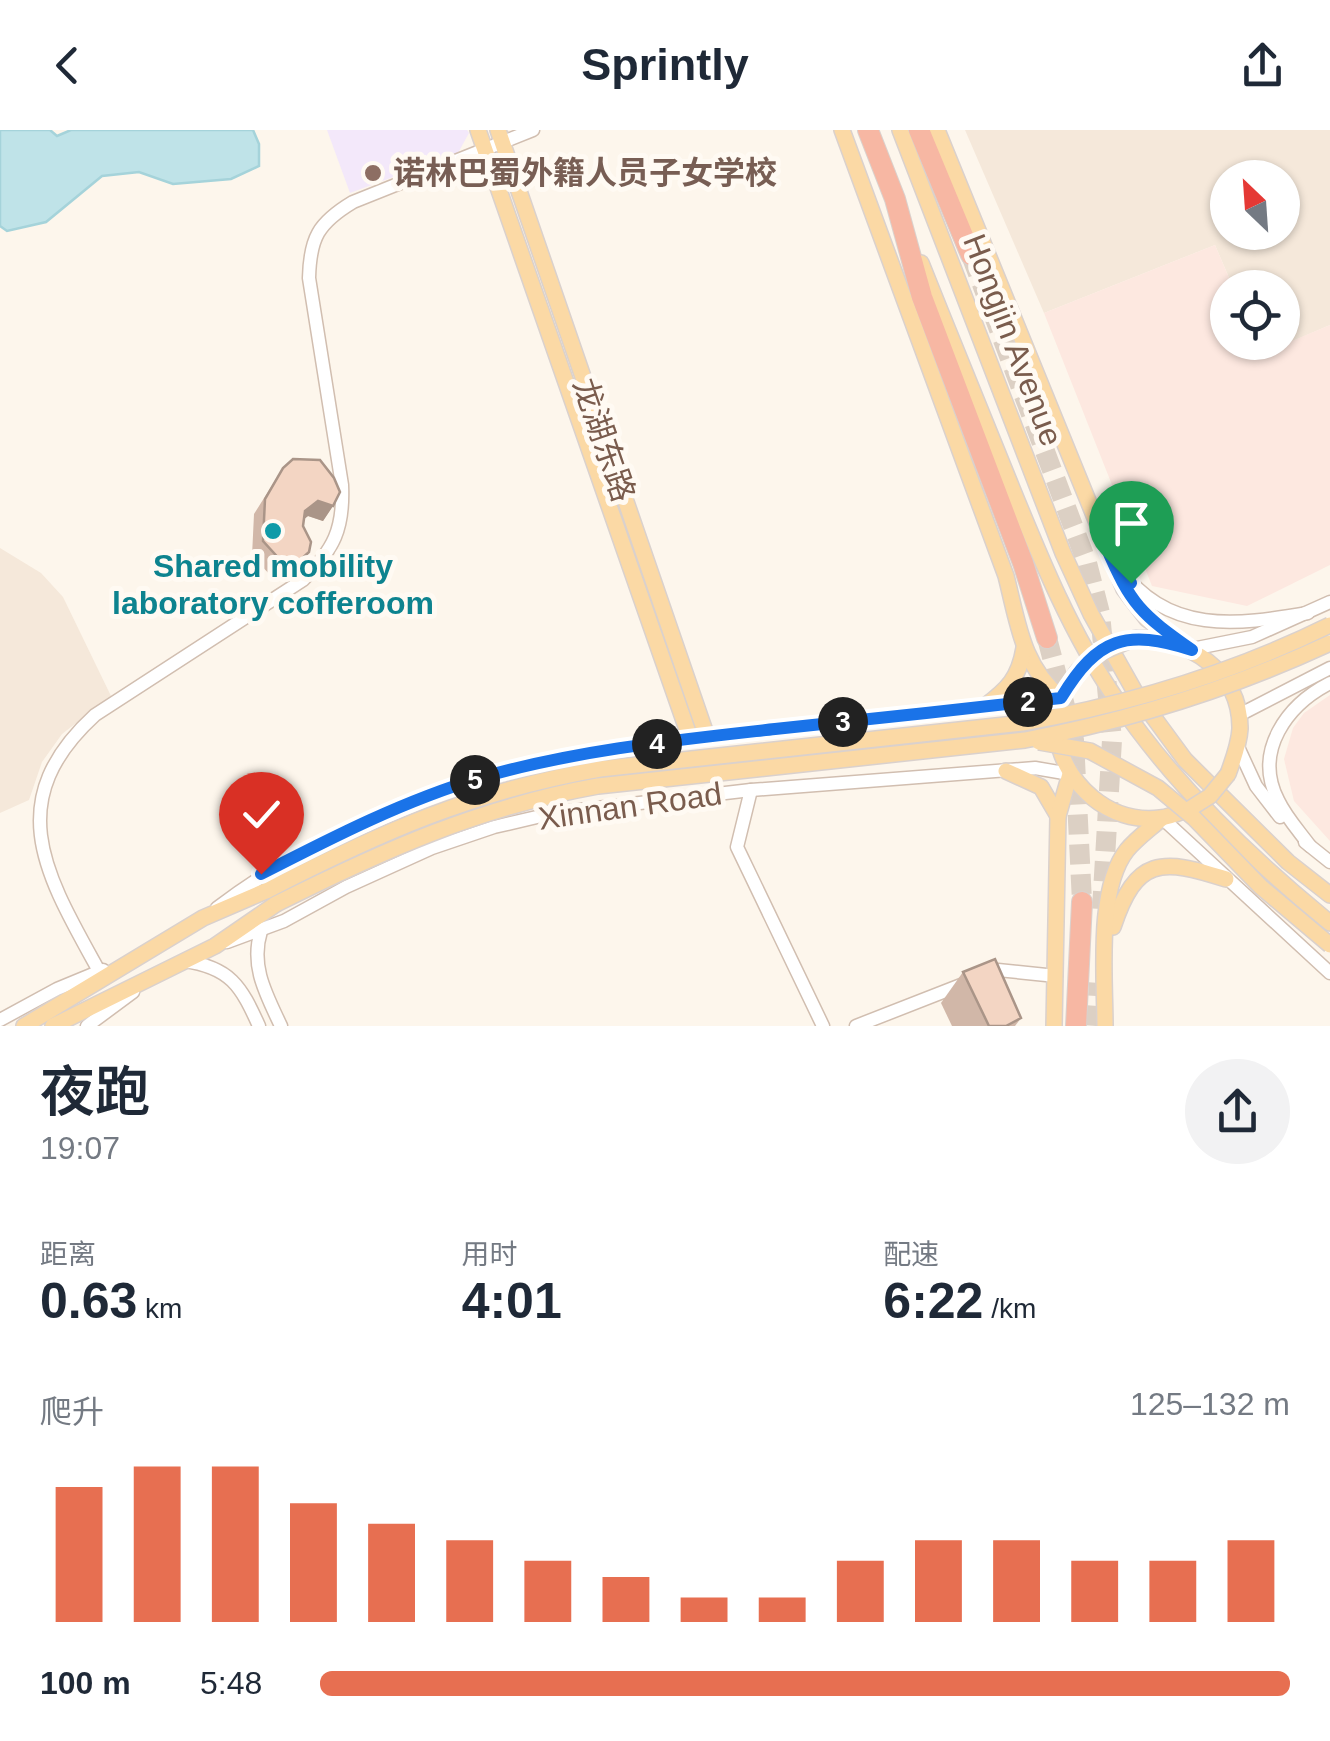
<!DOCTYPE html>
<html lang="zh">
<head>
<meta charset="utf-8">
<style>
	:root { --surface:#fff; --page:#f2f2f3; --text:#1f2937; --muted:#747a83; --accent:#e76f51 }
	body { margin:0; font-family:Arial,"Noto Sans SC",sans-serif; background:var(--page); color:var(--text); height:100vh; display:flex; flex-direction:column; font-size:38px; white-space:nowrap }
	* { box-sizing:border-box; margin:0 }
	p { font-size:32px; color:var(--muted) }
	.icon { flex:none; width:55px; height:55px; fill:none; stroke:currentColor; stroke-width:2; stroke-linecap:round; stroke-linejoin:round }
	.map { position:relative; height:896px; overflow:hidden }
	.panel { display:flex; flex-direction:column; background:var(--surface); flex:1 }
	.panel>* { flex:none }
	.needle { width:65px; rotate:335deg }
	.fabs { position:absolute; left:1210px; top:30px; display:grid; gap:20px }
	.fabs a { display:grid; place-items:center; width:90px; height:90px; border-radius:50%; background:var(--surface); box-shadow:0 2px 8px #0004; font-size:50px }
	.pin { position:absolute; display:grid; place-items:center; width:85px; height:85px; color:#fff; margin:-102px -42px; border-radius:50% 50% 50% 0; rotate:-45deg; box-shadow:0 0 10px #0007 }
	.pin .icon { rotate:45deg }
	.km { position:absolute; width:50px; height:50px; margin:-25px; border-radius:50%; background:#222; color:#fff; font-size:28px; line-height:50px; text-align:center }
	.round { display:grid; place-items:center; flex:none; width:105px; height:105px; border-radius:52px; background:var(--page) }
	.head { display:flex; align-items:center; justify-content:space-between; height:170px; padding:0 40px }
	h1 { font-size:55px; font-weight:600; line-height:75px }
	.stats { display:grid; grid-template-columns:repeat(3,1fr); gap:15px; height:170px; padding:10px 40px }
	.stats div { display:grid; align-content:center }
	.stats b { font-size:50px; font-weight:600 }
	.stats small { font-size:28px; font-weight:400 }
	.stats p { font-size:28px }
	.chart { height:280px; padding:20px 40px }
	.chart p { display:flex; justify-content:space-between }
	.chart svg { width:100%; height:180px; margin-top:10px; stroke:var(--accent); stroke-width:6 }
	ul { padding:0 40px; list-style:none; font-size:32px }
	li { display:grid; grid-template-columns:160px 120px 1fr; align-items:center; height:75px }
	li i { height:25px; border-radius:12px; background:var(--accent) }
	header { display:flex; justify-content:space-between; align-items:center; height:130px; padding:0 40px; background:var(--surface); font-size:45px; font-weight:600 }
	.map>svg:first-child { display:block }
</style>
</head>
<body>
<header><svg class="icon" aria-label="back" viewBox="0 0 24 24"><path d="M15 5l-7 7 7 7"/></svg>Sprintly<svg class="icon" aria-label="share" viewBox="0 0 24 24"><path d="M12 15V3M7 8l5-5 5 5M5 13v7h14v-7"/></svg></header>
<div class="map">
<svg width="1330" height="896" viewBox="0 0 1330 896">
	<rect width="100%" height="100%" fill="#fdf6ec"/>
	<g fill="#f5e8da" fill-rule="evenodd">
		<path d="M965 0H1330V195L1260 225 1255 213 1282 212V158L1233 157 1215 115 1044 183ZM1228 48H1282V102H1228Z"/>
		<path d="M0 418 41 443 63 467 111 566 62 604 42 632 29 670 0 683Z"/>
	</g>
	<g fill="#fde8e0">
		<path d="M1215 115 1233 157 1228 158V212L1255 213 1261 224 1330 195V435L1247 476 1152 456 1044 183Z"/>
		<path d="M1330 565V711L1294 671 1284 629 1293 598 1304 583Z"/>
	</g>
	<path fill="#f3e8fa" d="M327 0H467L469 3 458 23 350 63Z"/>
	<path fill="#bfe3e8" stroke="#a5d3da" stroke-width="2.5" d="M0 0H50L57 6 71 0H253L259 14V36L231 49 173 54 139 42 102 46 46 92 7 101 0 96Z"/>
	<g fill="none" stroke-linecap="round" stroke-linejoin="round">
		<g stroke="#dcd0c4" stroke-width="20" stroke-dasharray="20 10" stroke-linecap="butt">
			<path d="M971 125 1087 433 1100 483 1112 610 1102 779"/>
			<path d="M1047 508 1074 610 1082 772"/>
			<path d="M1096 896 1099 853"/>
		</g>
		<defs>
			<g id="minor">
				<path d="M1120 438C1167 505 1237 495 1308 483"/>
				<path d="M1192 519 1252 507 1330 472"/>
				<path d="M1239 585 1330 538"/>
				<path d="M1238 617 1256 656 1280 687"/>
				<path d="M751 660 737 717 823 896"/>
				<path d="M1162 688 1330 843"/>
				<path d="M1305 712 1330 732"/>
				<path d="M1310 716C1299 701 1286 687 1278 670 1253 621 1287 575 1330 553"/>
				<path d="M217 778C388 648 582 620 789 598 880 588 971 579 1061 568"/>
				<path d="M261 801C250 836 266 864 281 896"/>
				<path d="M227 812 284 791 346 757 432 718 494 697 554 683 751 660 1035 638 1070 644"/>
				<path d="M184 831C230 837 241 856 259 896"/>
				<path d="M99 841C46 745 0 672 95 585L303 450C334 419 344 399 342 355L309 148C310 108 318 93 353 72L533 0"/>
				<path d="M985 845 998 840 1056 846"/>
				<path d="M0 890 57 859 103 840"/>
				<path d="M87 896 133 862"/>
				<path d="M856 896 966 853"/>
			</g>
			<g id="major">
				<path d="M478 0 690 608"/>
				<path d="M498 0 707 607"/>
				<path d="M842 0 1006 446C1018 493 1022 536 1061 568"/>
				<path d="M900 0 1063 423 1091 484 1135 562 1185 630 1288 732 1330 765"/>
				<path d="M937 0 1124 459 1147 489 1192 519"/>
				<path d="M921 133C950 206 980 279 1009 351 1040 427 1070 502 1116 569 1174 655 1250 728 1330 793"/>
				<path d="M1136 508C1188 508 1241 541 1240 599 1239 615 1233 630 1228 644"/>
				<path d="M984 577C1008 559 1019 548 1024 518"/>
				<path d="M1060 578 1061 568 1077 542"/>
				<path d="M1057 606C1065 655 1109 694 1160 688 1170 687 1181 682 1191 678"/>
				<path d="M1006 641 1041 657 1058 686"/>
				<path d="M1113 797C1136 727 1161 728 1226 749"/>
				<path d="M24 896 203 788 268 760"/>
				<path d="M53 896 215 816 276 774"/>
				<path d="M1054 896 1058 686 1070 644"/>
				<path d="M1105 896C1105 848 1096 759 1127 720 1137 708 1150 699 1162 688"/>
			</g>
			<g id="highway">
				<path d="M868 0 895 69 922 167 1023 433 1047 508"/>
				<path d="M919 0 971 125"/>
				<path d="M1076 896 1082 772"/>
			</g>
		</defs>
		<use href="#minor" stroke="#d1beb0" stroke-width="15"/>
		<use href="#major" stroke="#dad1cd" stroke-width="18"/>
		<use href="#highway" stroke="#dad1cd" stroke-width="22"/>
		<use href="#minor" stroke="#fff" stroke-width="12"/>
		<use href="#major" stroke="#fbd9a5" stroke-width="15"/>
		<use href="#highway" stroke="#f7b7a3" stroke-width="20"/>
		<defs>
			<g id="major-bridge">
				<path d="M1077 542 1097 524 1136 508"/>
				<path d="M1039 612 1090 621 1158 658 1194 688 1261 757 1330 815"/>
				<path d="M1191 678 1210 666 1228 644"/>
				<path d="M268 760C381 702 474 661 600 639L1022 593C1130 574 1231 544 1330 495"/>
				<path d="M276 774C382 721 480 677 598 656L1025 610C1132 590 1231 559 1330 513"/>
			</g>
		</defs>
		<use href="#major-bridge" stroke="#dad1cd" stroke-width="18" stroke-linecap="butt"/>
		<use href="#major-bridge" stroke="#fbd9a5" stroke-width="15"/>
	</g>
	<g fill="#d1b7a8">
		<path d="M283 338 333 376 323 391 308 386 304 389 298 437 288 447 274 449 252 426 254 384Z"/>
		<path d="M963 842 1021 888 1015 896H952L941 873Z"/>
	</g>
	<g fill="#aa9588">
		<path d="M318 371 333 376 323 391 308 386 294 397 305 381Z"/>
		<path d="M309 422 298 437 288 447 274 449 284 434Z"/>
	</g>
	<g fill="#f3d5c3" stroke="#aa9588" stroke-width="2.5">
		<path d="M293 329 320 330 334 348 340 362 333 376 318 371 305 381 303 396 311 412 309 422 298 432 284 434 263 411 265 369 283 338Z"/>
		<path d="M995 829 1021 888 1006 896H989L963 842Z"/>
	</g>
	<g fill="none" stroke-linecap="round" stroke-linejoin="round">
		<defs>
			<path id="route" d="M261 744C333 707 405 670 483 647 577 620 677 610 775 599 870 589 966 579 1061 568 1098 507 1126 499 1192 520 1141 484 1131 475 1106 417L1131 453"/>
		</defs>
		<use href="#route" stroke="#fff" stroke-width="20"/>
		<use href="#route" stroke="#1a73e8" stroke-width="12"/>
	</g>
	<circle fill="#8d6e63" stroke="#fffaf3" stroke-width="4" cx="373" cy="43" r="10"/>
	<circle fill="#0f9aa8" stroke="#fffaf3" stroke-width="4" cx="273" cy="401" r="10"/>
	<g text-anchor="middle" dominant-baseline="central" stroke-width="10" stroke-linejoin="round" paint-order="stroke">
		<g font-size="32" font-weight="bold" fill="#785e54" stroke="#fffaf3" text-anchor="start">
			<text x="393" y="43">诺林巴蜀外籍人员子女学校</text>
		</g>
		<g font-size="32" fill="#7a5c4d" stroke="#fffaf3">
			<text transform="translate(1013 210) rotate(69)">Hongjin Avenue</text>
			<text transform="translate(604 310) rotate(71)">龙湖东路</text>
			<text transform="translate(630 676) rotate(-8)">Xinnan Road</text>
		</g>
		<g font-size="32" font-weight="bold" fill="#0d838f" stroke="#fffaf3">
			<text x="273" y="436">Shared mobility<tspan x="273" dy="37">laboratory cofferoom</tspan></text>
		</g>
	</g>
</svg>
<div class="fabs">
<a><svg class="needle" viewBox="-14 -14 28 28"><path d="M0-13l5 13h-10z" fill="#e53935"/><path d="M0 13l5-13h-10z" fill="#747a83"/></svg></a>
<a><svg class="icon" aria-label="locate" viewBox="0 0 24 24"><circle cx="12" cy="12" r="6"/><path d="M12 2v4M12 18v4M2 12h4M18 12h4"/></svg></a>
</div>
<div class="pin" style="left:1131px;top:453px;background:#1e9e55"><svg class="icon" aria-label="arrive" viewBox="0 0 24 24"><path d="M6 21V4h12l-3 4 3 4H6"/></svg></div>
<div class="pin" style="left:261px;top:744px;background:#d93025"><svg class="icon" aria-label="check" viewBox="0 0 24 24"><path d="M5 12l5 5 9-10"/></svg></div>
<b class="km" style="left:1028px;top:572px">2</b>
<b class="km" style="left:843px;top:592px">3</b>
<b class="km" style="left:657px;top:614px">4</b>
<b class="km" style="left:475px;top:650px">5</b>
</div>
<section class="panel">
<div class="head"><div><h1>夜跑</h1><p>19:07</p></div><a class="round"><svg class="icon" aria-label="share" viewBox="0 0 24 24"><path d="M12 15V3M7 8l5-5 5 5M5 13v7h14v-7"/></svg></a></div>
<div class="stats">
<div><p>距离</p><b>0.63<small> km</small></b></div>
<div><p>用时</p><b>4:01</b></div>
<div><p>配速</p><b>6:22<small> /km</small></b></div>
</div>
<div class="chart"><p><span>爬升</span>125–132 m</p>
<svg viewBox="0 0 160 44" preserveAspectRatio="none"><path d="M5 44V11M15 44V6M25 44V6M35 44V15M45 44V20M55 44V24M65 44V29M75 44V33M85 44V38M95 44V38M105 44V29M115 44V24M125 44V24M135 44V29M145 44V29M155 44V24"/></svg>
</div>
<ul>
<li><b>100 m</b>5:48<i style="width:100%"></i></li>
</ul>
</section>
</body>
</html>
